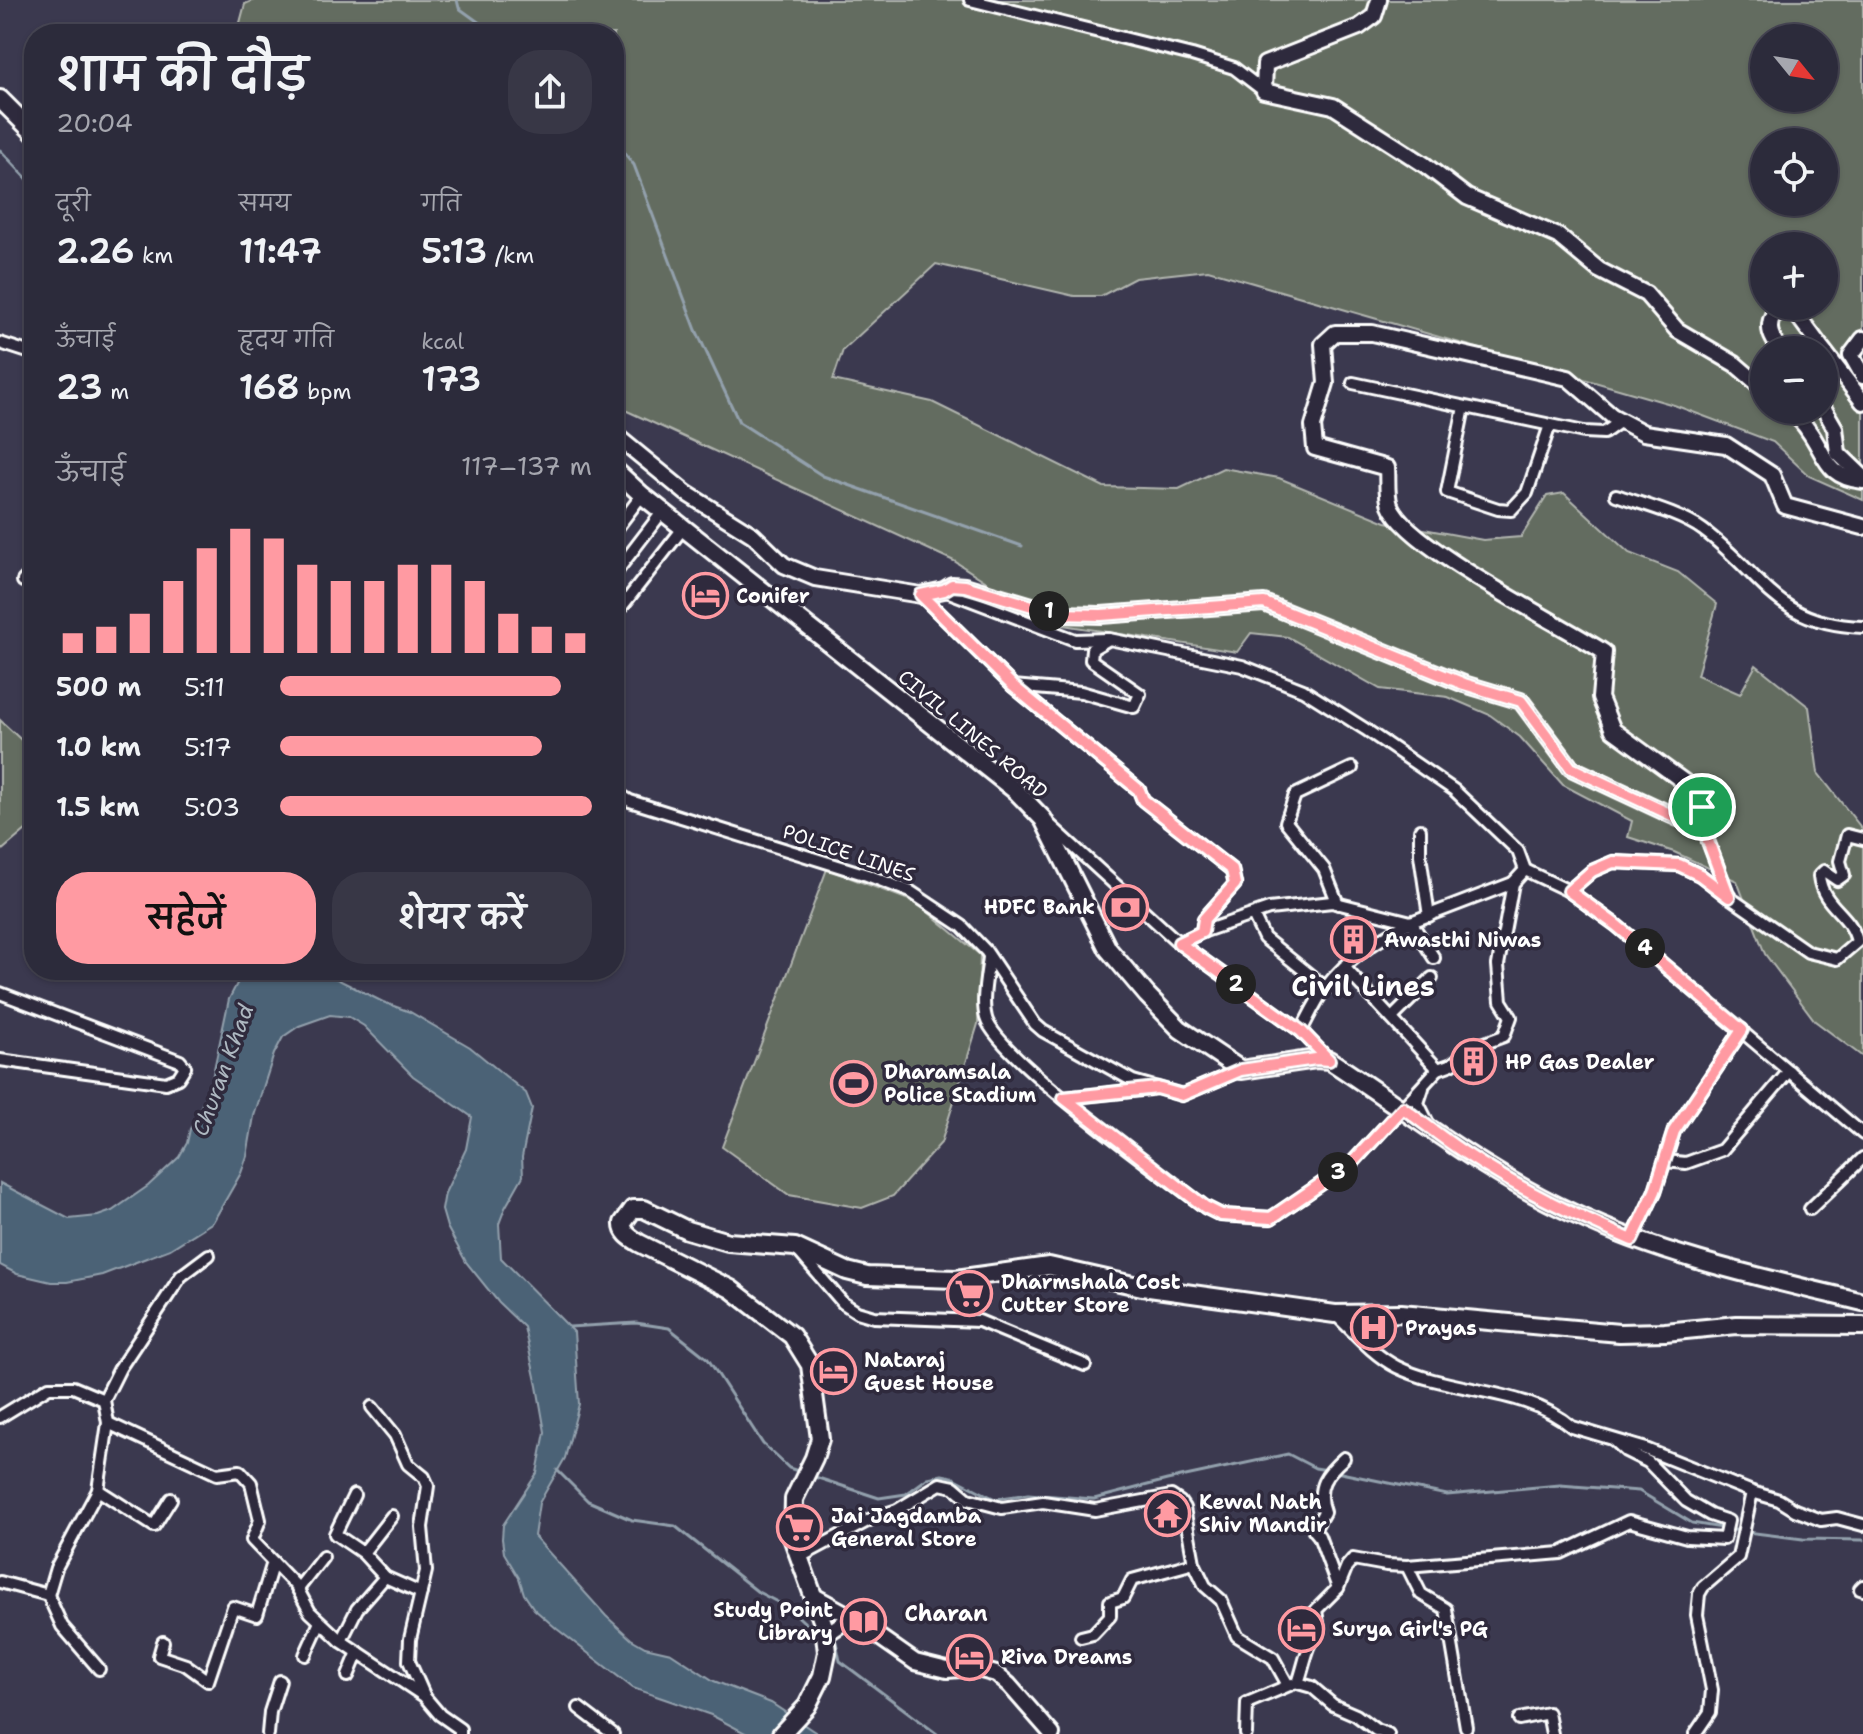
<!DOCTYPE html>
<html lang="hi">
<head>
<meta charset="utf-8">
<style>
	:root { --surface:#2c2b3b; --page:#383746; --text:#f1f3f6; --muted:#a6a7af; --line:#484755; --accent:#ff9aa2 }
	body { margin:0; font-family:"Shantell Sans","Playpen Sans Deva",sans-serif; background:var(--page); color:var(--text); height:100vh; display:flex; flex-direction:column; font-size:30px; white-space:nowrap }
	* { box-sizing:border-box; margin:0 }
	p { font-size:26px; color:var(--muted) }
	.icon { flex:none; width:44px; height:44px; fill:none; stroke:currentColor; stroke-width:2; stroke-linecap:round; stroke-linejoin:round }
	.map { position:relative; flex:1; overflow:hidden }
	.drawer { position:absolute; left:24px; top:24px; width:600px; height:956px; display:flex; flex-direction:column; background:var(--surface); border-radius:32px; box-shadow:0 2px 6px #0004,0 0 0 2px var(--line) }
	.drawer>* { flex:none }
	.needle { width:52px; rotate:120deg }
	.controls { position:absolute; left:1750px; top:24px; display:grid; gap:16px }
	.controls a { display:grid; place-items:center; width:88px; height:88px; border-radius:50%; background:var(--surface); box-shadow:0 2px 6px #0004,0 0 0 2px var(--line); font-size:40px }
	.pin { position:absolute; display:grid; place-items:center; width:68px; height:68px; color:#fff; margin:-34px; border:4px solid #fff; border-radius:50%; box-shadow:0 2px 8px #0007 }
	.km { position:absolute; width:40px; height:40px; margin:-20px; border-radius:50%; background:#222; color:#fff; font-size:22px; line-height:40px; text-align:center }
	.round { display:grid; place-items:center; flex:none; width:84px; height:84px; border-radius:32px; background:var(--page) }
	.overview { display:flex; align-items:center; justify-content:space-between; height:136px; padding:0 32px }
	h1 { font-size:44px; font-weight:600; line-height:60px }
	.figures { display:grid; grid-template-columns:repeat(3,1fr); gap:12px; height:136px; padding:8px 32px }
	.figures div { display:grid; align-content:center }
	.figures b { font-size:34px; font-weight:600 }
	.figures small { font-size:22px; font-weight:400 }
	.figures p { font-size:22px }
	.chart { height:224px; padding:16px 32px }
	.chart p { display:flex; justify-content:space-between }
	.chart svg { width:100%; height:144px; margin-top:8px; stroke:var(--accent); stroke-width:6 }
	.cta { display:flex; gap:16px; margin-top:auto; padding:16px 32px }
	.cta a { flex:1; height:92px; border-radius:32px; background:var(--accent); color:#111; font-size:32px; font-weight:600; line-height:92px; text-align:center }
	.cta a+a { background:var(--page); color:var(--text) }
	ul { padding:0 32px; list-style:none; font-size:26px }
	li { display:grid; grid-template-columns:128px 96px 1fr; align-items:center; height:60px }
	li i { height:20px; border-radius:10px; background:var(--accent) }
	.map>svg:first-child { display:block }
</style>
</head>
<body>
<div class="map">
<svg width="1863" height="1734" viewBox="0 0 1863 1734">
	<rect width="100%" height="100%" fill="#3b394f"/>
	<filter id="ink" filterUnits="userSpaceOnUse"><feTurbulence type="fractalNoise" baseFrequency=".0125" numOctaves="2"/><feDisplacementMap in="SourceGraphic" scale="16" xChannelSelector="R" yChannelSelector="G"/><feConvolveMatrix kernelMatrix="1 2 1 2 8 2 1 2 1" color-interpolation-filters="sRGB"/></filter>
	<g filter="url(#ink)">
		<g fill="#646c60" stroke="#b2b6b0" stroke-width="2" fill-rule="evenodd">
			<path d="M254 0H1863V500L1809 476 1773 442 1674 405 1208 270 1135 278 1101 296H1074L936 264 843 350 833 380 932 402 1104 487 1179 489 1223 468 1279 478 1386 522 1483 540 1521 537 1547 496 1564 493 1629 553 1678 572 1717 604 1697 675 1740 694 1756 665 1809 707 1818 773 1863 830V1057L1815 1021 1765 954 1737 881 1674 852 1628 837 1632 821 1563 785 1520 737 1490 715 1448 697 1380 689 1288 637 1251 633 1237 652 1050 623 954 561 614 405V34H237L245 4ZM1764 38H1824V98H1764ZM1764 142H1824V202H1764ZM1764 246H1824V306H1764ZM1764 350H1824V410H1764Z"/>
			<path d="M0 720 34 752V823L0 852Z"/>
			<path d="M827 869 917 903 980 955 978 1024 941 1143 893 1196 862 1208 789 1195 722 1147Z"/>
		</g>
		<path fill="#4b6276" stroke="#93a1ad" stroke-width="2" d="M244 970H319L383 1002 410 1012 470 1047 526 1093 532 1108 522 1157 523 1176 505 1208 499 1224 501 1258 574 1332 579 1404 565 1458 539 1503 534 1536 606 1616 631 1639 645 1647 671 1653 714 1681 771 1703 818 1734H747L711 1715 633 1688 557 1629 534 1609 524 1594 519 1578 504 1553 502 1539 503 1525 537 1473 545 1432 537 1386 524 1327 499 1303 466 1262 447 1227 442 1210 445 1193 466 1149 472 1117 413 1076 364 1026 349 1017 330 1015 299 1026 283 1037 274 1054 254 1116 247 1156 241 1173 213 1222 170 1249 102 1275 67 1282H51L17 1274 0 1265V1183L69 1219 98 1216 112 1211 148 1186 179 1157 187 1143 190 1129 210 1088 229 999Z"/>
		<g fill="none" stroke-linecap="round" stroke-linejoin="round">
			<g stroke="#93a1ad" stroke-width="3">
				<path d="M457 0 459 8 495 34"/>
				<path d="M614 140 634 165 696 330 739 422 823 476 1022 546"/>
				<path d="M0 150 34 186"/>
				<path d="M755 846 766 849"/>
				<path d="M569 1327 636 1323 669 1328 708 1359 763 1444 789 1468 801 1472"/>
				<path d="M557 1470 588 1501 632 1520 675 1526 758 1592 789 1608 818 1635"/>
				<path d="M1336 1472 1447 1495 1560 1485 1639 1491 1692 1523 1740 1531"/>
				<path d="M812 1476 879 1498 906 1494 928 1478 942 1475 952 1477 995 1499 1028 1494 1094 1499 1167 1480 1288 1454 1315 1468 1328 1470"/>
				<path d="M1747 1532 1803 1539 1863 1540"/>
				<path d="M832 1641 836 1642 840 1661 937 1734"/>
			</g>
			<defs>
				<g id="minor">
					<path d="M970 0 1192 55 1234 68 1264 91"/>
					<path d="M0 343 34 354"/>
					<path d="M1353 383 1584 432 1604 433 1621 421"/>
					<path d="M1464 407 1447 492 1498 509 1511 510 1527 493 1550 425"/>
					<path d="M1616 495C1642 504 1681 514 1703 530 1764 575 1774 624 1863 627"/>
					<path d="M614 532 642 495"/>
					<path d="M614 575 663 511"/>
					<path d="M23 581 34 570"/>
					<path d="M944 590 1075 640 1107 639"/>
					<path d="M921 595 1013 686 1081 692 1134 707 1140 694 1091 660 1092 649 1109 639 1242 666 1303 690 1365 729 1454 790 1518 851 1525 870"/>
					<path d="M620 609 684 527"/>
					<path d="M1013 686 1139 790 1143 800 1232 870 1235 884 1204 919 1202 932"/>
					<path d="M614 791 630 801 867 875 911 892 962 926 986 951 1035 1024 1043 1031 1133 1081 1182 1095 1241 1070"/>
					<path d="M1702 807 1708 841 1729 897 1808 952 1837 959 1857 942C1852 914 1822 907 1819 876L1824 871 1837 880 1844 875 1840 861 1847 835 1863 839"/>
					<path d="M1050 825 1179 943 1301 1031 1328 1059"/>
					<path d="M1420 830V855L1429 916"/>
					<path d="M1569 891 1592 871 1613 862 1679 865 1700 875 1728 897"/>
					<path d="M1338 904 1324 869 1286 822 1295 795 1352 768"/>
					<path d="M1253 915 1264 938 1326 988"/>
					<path d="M1179 943 1202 932 1269 909 1332 902 1411 922 1513 883"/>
					<path d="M989 957C987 975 981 1001 986 1018 996 1056 1166 1177 1205 1207L1221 1215 1271 1218 1353 1162 1438 1069 1452 1064 1471 1048 1504 1036 1511 1017 1501 1001 1498 965 1513 883 1525 870 1569 891 1616 925 1863 1134"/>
					<path d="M1344 967 1438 1069"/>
					<path d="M0 993 180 1061 185 1067 178 1078 166 1083 0 1060"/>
					<path d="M1392 1018 1432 978"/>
					<path d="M1301 1031C1309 1016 1316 1000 1326 987 1347 959 1380 938 1411 922L1434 958"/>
					<path d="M1423 1088 1418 1103 1429 1125"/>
					<path d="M1064 1098 1150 1089"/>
					<path d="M1665 1161 1686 1163 1722 1150 1789 1071"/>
					<path d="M1810 1209 1863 1158"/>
					<path d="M1632 1240 1655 1191 1674 1131 1742 1030"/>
					<path d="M799 1252 843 1303 857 1312 874 1317 979 1321 1085 1365"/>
					<path d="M1335 1314C1354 1332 1373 1355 1397 1367 1450 1393 1527 1388 1572 1427L1643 1448 1752 1492 1738 1557 1703 1587 1699 1594 1697 1615 1712 1690 1710 1712 1695 1734"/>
					<path d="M372 1407 395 1435 408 1464 424 1477 428 1486 422 1527 426 1571 410 1639 409 1661 424 1695"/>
					<path d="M0 1417 49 1387H73L104 1400"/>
					<path d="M108 1423 104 1400 120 1368 181 1276 209 1255"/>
					<path d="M98 1490 154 1526 171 1499"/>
					<path d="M1752 1492 1779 1500 1795 1510 1821 1520 1837 1518 1863 1525"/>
					<path d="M354 1495 335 1534 363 1553 385 1577 421 1593"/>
					<path d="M363 1553 392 1516"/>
					<path d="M798 1558 873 1518 897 1510 940 1484 954 1487 968 1499 1002 1508 1043 1502 1095 1510 1171 1496 1180 1502 1184 1508 1194 1563 1205 1586 1221 1600 1237 1636 1273 1658 1288 1685"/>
					<path d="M1407 1566 1421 1594 1446 1609 1466 1727"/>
					<path d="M0 1582 48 1595 56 1568 98 1490 108 1423 217 1474 240 1471 251 1483 260 1520 252 1540 296 1586 310 1612 341 1641 424 1696 440 1715 460 1729V1734"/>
					<path d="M1863 1586 1860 1589 1863 1590"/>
					<path d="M1338 1588 1319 1536 1314 1530 1324 1512C1315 1487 1326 1474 1344 1458"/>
					<path d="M298 1589 323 1557"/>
					<path d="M48 1595 62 1626 99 1669"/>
					<path d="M1081 1637 1093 1634 1110 1616V1602L1123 1598 1132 1580 1194 1563"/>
					<path d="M341 1641 357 1609 385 1577"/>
					<path d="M163 1642 159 1656 186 1665 208 1681 233 1607 257 1615 273 1562"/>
					<path d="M305 1655 320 1622"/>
					<path d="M348 1676 358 1652"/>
					<path d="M579 1708 613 1734"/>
					<path d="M1519 1719 1548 1713 1552 1734"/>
					<path d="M268 1734 270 1712 280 1681"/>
					<path d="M1246 1734 1247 1703 1292 1684"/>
					<path d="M1388 1734 1376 1730 1356 1715 1333 1705 1312 1687 1298 1683C1305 1664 1306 1646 1319 1630L1316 1610 1338 1588 1347 1566 1353 1559 1386 1565 1407 1566 1561 1553 1629 1521 1687 1537 1724 1539 1728 1521 1710 1515 1686 1501 1648 1462 1626 1451 1614 1440"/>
				</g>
				<g id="tertiary">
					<path d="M1379 0 1374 16 1359 27 1265 64 1264 91 1333 106 1425 165 1467 197 1558 236 1599 270 1646 294 1677 330 1735 364 1764 389"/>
					<path d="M1863 339 1851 355 1863 376"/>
					<path d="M1780 350C1772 338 1766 329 1773 315L1785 310 1798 316 1823 350"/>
					<path d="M1824 351 1863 402"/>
					<path d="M1824 409 1835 428 1838 453 1863 477"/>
					<path d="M1790 410C1796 416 1803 422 1808 430 1827 456 1825 477 1863 481"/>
					<path d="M614 434 686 493 753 535 784 565 815 578 921 595 944 590 952 585 965 586 1059 614 1101 615 1264 603 1464 684 1521 701 1571 768 1678 818 1697 814 1702 807 1698 792 1613 730 1600 698 1604 652C1560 623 1406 547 1390 505 1386 495 1388 478 1387 468L1315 448 1313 426 1326 383 1323 344 1335 333H1372L1568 378 1612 416 1644 433 1726 445 1772 475 1785 506 1863 527"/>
					<path d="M814 1596 845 1613 915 1662 947 1670 974 1668 996 1674 1009 1685 1052 1734"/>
					<path d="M825 1635 852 1617"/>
				</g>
				<g id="primary">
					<path d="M0 99 34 133"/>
					<path d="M614 469 642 495 1016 791 1043 819 1108 949 1147 995 1180 1029 1241 1070 1316 1059 1329 1060C1409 1112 1485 1173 1572 1213 1664 1257 1764 1278 1863 1302"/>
					<path d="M781 1734 807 1706 822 1676 827 1652 824 1626 793 1540 794 1499 814 1458 820 1439 810 1365 792 1336 731 1289 639 1243C631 1238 622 1233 623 1223L633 1209H644L687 1230 728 1242 795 1247 847 1271 867 1276 956 1279 1049 1266 1142 1287 1335 1314 1401 1313 1619 1333 1665 1332 1737 1325 1863 1326"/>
				</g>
			</defs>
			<use href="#minor" stroke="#fff" stroke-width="16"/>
			<use href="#tertiary" stroke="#fff" stroke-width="20"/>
			<use href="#primary" stroke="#fff" stroke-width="22"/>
			<use href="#minor" stroke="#2f2a3d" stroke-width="10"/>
			<use href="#tertiary" stroke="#2f2a3d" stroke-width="14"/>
			<use href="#primary" stroke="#2f2a3d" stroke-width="16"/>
		</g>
	</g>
	<g fill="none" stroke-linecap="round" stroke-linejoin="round" filter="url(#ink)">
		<defs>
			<path id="route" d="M952 585 965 586 1059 614 1101 615 1264 603 1464 684 1521 701 1571 768 1678 818 1697 814 1702 807 1708 841 1729 897 1700 875 1679 865 1613 862 1592 871 1569 891 1616 925 1742 1030 1674 1131 1655 1191 1632 1240C1575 1215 1519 1189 1468 1155 1446 1141 1425 1124 1403 1108L1353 1162 1271 1218 1221 1215 1205 1207 1064 1098 1157 1088 1182 1095 1241 1070 1316 1059 1329 1060 1301 1031 1179 943 1202 932 1204 919 1235 884 1232 870 1143 800 1139 790 1013 686 921 595 944 590Z"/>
		</defs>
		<use href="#route" stroke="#fff" stroke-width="16"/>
		<use href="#route" stroke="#ff9aa2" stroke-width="10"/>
	</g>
	<defs>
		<symbol id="hotel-ring" viewBox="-11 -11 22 22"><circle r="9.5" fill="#2f2a3d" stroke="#ff9aa2" stroke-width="1.5"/><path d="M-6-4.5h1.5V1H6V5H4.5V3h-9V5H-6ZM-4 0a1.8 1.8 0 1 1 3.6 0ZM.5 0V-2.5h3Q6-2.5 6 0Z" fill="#ff9aa2"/></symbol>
		<symbol id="bank-ring" viewBox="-11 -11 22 22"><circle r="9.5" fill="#2f2a3d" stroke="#ff9aa2" stroke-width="1.5"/><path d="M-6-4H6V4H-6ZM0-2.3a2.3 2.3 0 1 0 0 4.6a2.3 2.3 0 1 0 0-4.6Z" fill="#ff9aa2"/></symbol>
		<symbol id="building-ring" viewBox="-11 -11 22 22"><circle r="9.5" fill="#2f2a3d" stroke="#ff9aa2" stroke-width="1.5"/><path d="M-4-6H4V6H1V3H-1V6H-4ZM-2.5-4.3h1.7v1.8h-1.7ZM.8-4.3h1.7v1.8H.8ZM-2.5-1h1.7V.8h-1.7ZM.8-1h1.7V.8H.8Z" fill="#ff9aa2"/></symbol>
		<symbol id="stadium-ring" viewBox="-11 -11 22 22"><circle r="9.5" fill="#2f2a3d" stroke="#ff9aa2" stroke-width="1.5"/><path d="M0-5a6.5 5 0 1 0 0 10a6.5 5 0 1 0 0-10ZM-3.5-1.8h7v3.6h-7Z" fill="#ff9aa2"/></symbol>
		<symbol id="supermarket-ring" viewBox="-11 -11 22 22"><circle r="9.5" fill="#2f2a3d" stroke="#ff9aa2" stroke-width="1.5"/><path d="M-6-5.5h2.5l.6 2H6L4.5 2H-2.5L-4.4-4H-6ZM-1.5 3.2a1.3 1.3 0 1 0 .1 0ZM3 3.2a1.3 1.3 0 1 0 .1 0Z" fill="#ff9aa2"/></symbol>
		<symbol id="hospital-ring" viewBox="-11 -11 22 22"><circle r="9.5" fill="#2f2a3d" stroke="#ff9aa2" stroke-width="1.5"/><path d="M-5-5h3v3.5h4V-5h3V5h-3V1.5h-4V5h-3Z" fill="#ff9aa2"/></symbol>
		<symbol id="temple-ring" viewBox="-11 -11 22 22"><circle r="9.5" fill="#2f2a3d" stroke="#ff9aa2" stroke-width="1.5"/><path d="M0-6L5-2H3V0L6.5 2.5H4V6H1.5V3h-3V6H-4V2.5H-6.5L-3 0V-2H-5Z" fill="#ff9aa2"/></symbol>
		<symbol id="library-ring" viewBox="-11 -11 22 22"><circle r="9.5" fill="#2f2a3d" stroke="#ff9aa2" stroke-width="1.5"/><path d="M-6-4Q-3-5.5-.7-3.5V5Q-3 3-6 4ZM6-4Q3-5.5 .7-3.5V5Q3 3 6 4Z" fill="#ff9aa2"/></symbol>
	</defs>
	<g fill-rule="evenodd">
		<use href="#hotel-ring" x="680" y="570" width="51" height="51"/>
		<use href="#bank-ring" x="1100" y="882" width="51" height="51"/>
		<use href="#building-ring" x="1328" y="914" width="51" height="51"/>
		<use href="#building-ring" x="1448" y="1036" width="51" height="51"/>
		<use href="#stadium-ring" x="828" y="1058" width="51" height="51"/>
		<use href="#supermarket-ring" x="944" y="1268" width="51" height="51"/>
		<use href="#hospital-ring" x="1348" y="1302" width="51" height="51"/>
		<use href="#hotel-ring" x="808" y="1346" width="51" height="51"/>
		<use href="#temple-ring" x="1142" y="1488" width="51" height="51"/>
		<use href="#supermarket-ring" x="774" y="1502" width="51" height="51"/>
		<use href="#library-ring" x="838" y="1596" width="51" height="51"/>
		<use href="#hotel-ring" x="1276" y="1604" width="51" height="51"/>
		<use href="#hotel-ring" x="944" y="1632" width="51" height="51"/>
	</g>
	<g text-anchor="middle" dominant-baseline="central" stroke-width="7" stroke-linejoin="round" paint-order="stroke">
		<g font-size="20" font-weight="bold" fill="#fff" stroke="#2f2a3d" text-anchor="start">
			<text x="736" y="596">Conifer</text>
			<text x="1095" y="907" text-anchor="end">HDFC Bank</text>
			<text x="1384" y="940">Awasthi Niwas</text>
			<text x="1505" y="1062">HP Gas Dealer</text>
			<text x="884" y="1072">Dharamsala<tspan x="884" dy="23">Police Stadium</tspan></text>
			<text x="1001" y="1282">Dharmshala Cost<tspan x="1001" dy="23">Cutter Store</tspan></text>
			<text x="1405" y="1328">Prayas</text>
			<text x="864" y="1360">Nataraj<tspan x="864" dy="23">Guest House</tspan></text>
			<text x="1199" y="1502">Kewal Nath<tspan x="1199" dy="23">Shiv Mandir</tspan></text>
			<text x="831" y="1516">Jai Jagdamba<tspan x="831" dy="23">General Store</tspan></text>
			<text x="833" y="1610" text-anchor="end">Study Point<tspan x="833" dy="23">Library</tspan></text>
			<text x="1332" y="1629">Surya Girl's PG</text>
			<text x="1001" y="1657">Riva Dreams</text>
		</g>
		<g font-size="20" fill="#fff" stroke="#2f2a3d">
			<text transform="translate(973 734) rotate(40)">CIVIL LINES ROAD</text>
			<text transform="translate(849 853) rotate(19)">POLICE LINES</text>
		</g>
		<g font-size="22" font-style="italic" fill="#aeb8c1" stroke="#2f2a3d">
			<text transform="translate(223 1070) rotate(-70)">Churan Khad</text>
		</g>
		<g font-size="22" font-weight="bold" fill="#fff" stroke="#2f2a3d">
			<text x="946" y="1613">Charan</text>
		</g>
		<g font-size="28" font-weight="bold" fill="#fff" stroke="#2f2a3d">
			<text x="1363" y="986">Civil Lines</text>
		</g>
	</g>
</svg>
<div class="controls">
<a><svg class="needle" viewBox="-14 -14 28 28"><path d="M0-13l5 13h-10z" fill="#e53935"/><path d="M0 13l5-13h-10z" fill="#a6a7af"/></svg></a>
<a><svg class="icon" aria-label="locate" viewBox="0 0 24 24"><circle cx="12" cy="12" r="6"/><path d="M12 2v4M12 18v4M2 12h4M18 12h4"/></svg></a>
<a>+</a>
<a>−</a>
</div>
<div class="pin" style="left:1702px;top:807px;background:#1e9e55"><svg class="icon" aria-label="arrive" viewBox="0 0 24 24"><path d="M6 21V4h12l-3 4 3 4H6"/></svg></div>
<b class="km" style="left:1049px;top:611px">1</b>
<b class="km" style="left:1236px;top:984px">2</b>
<b class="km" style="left:1338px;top:1172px">3</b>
<b class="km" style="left:1645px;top:948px">4</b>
<section class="drawer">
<div class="overview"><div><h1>शाम की दौड़</h1><p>20:04</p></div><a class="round"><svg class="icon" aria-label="share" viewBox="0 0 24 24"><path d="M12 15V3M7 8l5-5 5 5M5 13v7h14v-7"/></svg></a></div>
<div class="figures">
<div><p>दूरी</p><b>2.26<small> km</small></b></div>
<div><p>समय</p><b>11:47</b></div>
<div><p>गति</p><b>5:13<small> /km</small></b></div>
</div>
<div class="figures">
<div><p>ऊँचाई</p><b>23<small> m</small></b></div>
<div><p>हृदय गति</p><b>168<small> bpm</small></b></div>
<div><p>kcal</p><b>173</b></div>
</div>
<div class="chart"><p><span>ऊँचाई</span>117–137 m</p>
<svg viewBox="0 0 160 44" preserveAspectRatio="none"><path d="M5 44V38M15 44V36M25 44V32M35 44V22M45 44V12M55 44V6M65 44V9M75 44V17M85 44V22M95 44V22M105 44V17M115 44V17M125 44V22M135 44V32M145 44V36M155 44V38"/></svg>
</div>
<ul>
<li><b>500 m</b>5:11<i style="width:90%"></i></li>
<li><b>1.0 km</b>5:17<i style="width:84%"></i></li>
<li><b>1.5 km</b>5:03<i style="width:100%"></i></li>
</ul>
<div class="cta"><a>सहेजें</a><a>शेयर करें</a></div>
</section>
</div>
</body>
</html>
